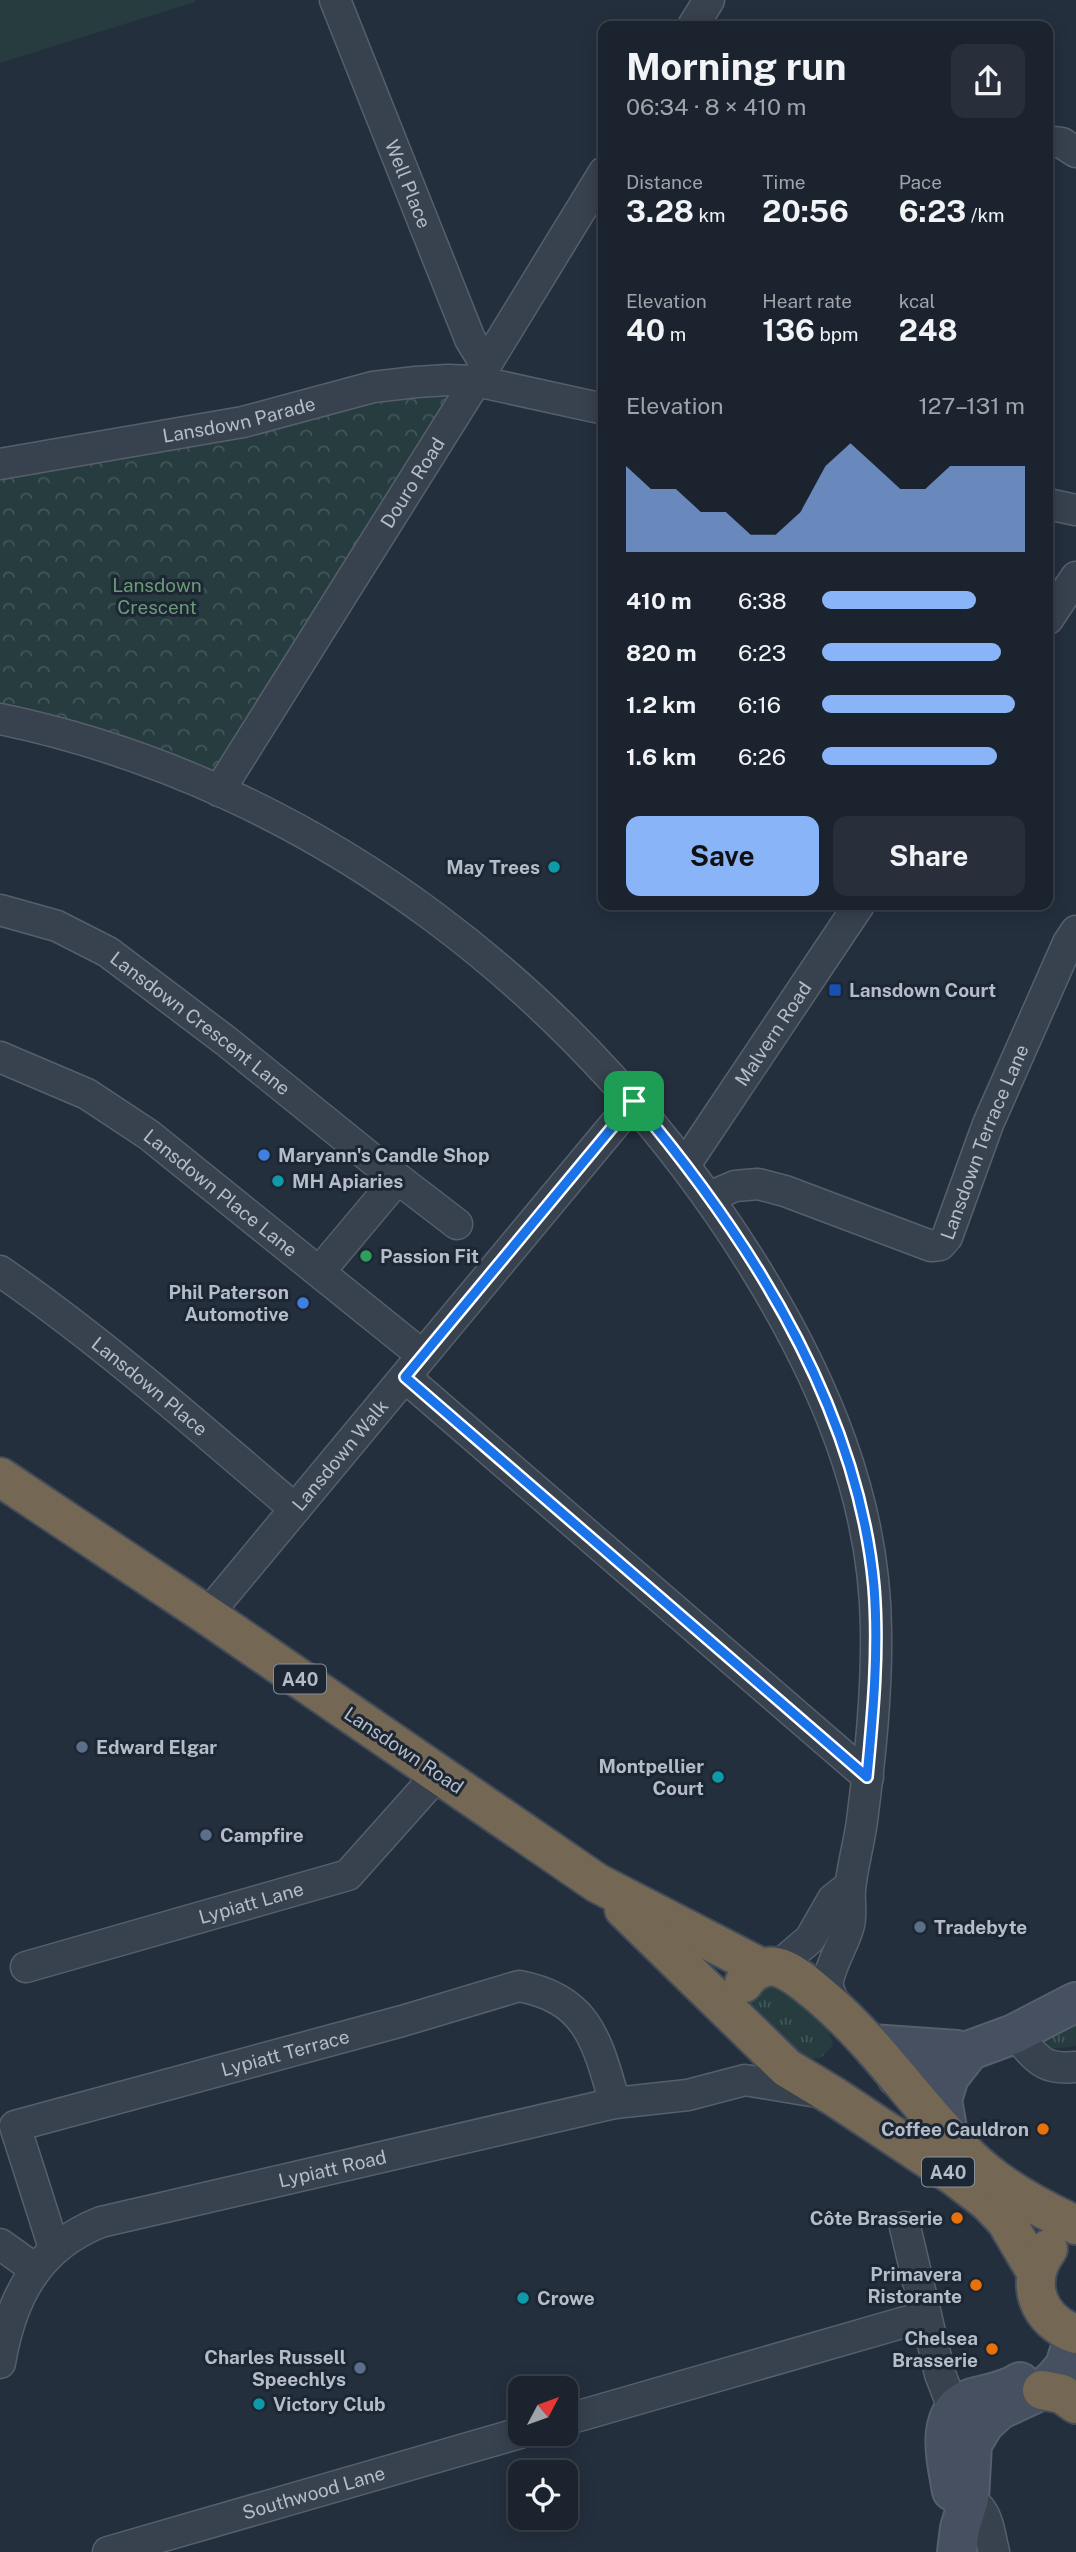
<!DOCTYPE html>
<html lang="en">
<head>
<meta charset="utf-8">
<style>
	:root { --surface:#1b232e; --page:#282f3a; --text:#f1f3f6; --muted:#a0a4aa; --line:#39404a; --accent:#8ab4f8 }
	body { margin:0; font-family:"Public Sans",sans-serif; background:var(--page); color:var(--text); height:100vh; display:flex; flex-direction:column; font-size:26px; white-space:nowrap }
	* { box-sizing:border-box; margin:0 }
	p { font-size:23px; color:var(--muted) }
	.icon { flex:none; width:38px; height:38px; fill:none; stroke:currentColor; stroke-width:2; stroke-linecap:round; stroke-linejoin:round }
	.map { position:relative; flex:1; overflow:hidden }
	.side { position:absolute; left:598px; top:21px; width:455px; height:889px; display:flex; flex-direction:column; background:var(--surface); border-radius:14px; box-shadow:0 4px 18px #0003,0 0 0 2px var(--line) }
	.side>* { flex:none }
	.needle { width:46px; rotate:49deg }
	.controls { position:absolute; left:508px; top:2376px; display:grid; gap:14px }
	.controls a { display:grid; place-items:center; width:70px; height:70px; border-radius:14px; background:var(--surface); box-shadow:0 4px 18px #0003,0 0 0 2px var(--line); font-size:35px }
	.pin { position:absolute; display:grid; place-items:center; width:60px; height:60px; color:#fff; margin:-30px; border-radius:14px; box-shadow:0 4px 10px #0006 }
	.round { display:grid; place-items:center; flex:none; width:74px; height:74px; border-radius:14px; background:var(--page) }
	.head { display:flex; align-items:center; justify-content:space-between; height:119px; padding:0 28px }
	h1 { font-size:38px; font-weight:700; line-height:52px }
	.metrics { display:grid; grid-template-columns:repeat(3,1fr); gap:10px; height:119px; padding:7px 28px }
	.metrics div { display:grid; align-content:center }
	.metrics b { font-size:30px; font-weight:700 }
	.metrics small { font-size:19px; font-weight:400 }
	.metrics p { font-size:19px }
	.chart { height:196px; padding:14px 28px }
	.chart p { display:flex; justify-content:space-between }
	.chart svg { width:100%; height:126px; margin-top:7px; fill:var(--accent); opacity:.7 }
	.action { display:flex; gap:14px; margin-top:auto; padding:14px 28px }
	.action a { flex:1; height:80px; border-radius:14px; background:var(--accent); color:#111; font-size:28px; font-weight:700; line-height:80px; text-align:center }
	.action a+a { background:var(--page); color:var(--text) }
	ul { padding:0 28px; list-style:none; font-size:23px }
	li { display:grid; grid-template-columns:112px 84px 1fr; align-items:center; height:52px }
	li i { height:18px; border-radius:9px; background:var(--accent) }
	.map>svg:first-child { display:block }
</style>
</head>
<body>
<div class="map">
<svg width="1076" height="2552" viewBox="0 0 1076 2552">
	<defs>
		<pattern id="grass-tufts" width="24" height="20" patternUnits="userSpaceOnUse" patternTransform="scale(1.75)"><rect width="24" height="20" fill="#263c3f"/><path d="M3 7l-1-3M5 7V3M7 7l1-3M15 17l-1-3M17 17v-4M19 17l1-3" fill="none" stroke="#435659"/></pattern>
		<pattern id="park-crowns" width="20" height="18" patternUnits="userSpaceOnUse" patternTransform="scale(1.75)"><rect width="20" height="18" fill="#263c3f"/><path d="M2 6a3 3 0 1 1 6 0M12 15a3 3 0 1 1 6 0" fill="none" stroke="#435659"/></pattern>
	</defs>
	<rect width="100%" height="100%" fill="#242f3e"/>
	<g fill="url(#grass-tufts)">
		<path d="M773 1980C793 1997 829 2018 833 2045L821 2058 808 2059 759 2025 748 2007 752 1995Z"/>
		<path d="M1076 2015V2046L1051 2049 1046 2046 1045 2040Z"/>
	</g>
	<path fill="url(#park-crowns)" d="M476 381 219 791 0 719V464Z"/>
	<path fill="#263c3f" d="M0 0H195V2L0 63Z"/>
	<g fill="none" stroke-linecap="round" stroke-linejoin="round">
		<defs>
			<g id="street">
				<path id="s1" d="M335 0 470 339 486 365"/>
				<path d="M693 26 709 0"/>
				<path d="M1048 141 1062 143 1076 152"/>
				<path id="s2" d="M0 464 243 422 373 387 416 382 448 380 476 381 604 409"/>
				<path d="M1048 504 1076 510"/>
				<path d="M1048 619 1076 577"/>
				<path d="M0 719C317 785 588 997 756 1270 823 1379 875 1499 876 1630 877 1694 870 1758 862 1821 859 1844 852 1867 850 1890 849 1902 852 1913 849 1925 845 1942 830 1965 828 1982 827 1994 836 2004 842 2013"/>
				<path id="s3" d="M219 791 476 381 604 172"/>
				<path id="s4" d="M0 910 57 926 108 952 226 1041 388 1172 391 1184 388 1190 320 1271"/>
				<path id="s5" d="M0 1057 87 1094 149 1135 422 1355"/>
				<path id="s6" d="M685 1165 859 905"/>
				<path d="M384 1168 457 1224"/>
				<path id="s7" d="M709 1197 735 1186 758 1184 785 1191 931 1246 940 1245 947 1237 988 1124 1068 943 1076 931"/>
				<path id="s8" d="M0 1271C104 1343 199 1427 295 1509"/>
				<path d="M405 1377 868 1777"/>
				<path id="s9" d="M207 1615 634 1101"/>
				<path id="s10" d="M26 1967 348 1875 438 1774"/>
				<path d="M777 1967 810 1939 833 1899 850 1886"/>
				<path d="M1014 2034C1038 2058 1040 2070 1076 2067"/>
				<path d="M905 2227 940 2374 954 2410 968 2425"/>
				<path d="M0 2244 35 2269"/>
				<path id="s11" d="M54 2248 15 2126 402 2021 519 1986C589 1999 597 2042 615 2103"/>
				<path id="s12" d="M0 2363C11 2298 37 2247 101 2222L615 2103 688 2095 745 2080 817 2092"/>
				<path d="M565 2420 926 2316"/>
				<path d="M954 2497C988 2501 987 2524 994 2552"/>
				<path id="s13" d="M108 2552 520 2433"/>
			</g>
			<g id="secondary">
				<path d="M871 2044 957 2050"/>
				<path d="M897 2077 1014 2034 1076 2002"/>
				<path d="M948 2134 942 2100 949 2077 970 2050"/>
				<path d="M952 2491C947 2461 933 2410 972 2398 989 2393 1005 2392 1020 2382"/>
				<path d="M957 2552 960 2528 969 2499 972 2444 984 2424 999 2410 1042 2390 1055 2378 1065 2366 1075 2334"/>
			</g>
			<g id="highway">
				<path d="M0 1477 207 1615 597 1883 762 1968"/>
				<path d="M624 1909 787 2068 835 2097 954 2176 988 2202 1006 2221 1036 2272"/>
				<path d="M744 1983C750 1972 766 1963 780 1968 796 1974 810 1987 823 1998 878 2045 917 2106 968 2156 998 2186 1038 2208 1076 2225"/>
				<path d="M1048 2249C1023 2283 1038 2321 1076 2334"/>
				<path d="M1042 2390 1062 2394 1076 2404"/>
			</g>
		</defs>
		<use href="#street" stroke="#565f6c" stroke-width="33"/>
		<use href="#secondary" stroke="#565f6c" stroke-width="42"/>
		<use href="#highway" stroke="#434c59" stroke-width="42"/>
		<use href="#street" stroke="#38414e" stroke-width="30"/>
		<use href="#secondary" stroke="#465061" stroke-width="38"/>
		<use href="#highway" stroke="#746855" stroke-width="38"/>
	</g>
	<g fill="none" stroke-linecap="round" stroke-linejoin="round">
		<defs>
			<path id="route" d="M634 1101C748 1236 858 1407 874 1587 879 1650 873 1714 867 1777L405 1377Z"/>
		</defs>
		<use href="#route" stroke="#fff" stroke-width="14"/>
		<use href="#route" stroke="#1a73e8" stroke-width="9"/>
	</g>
	<g fill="#0f9aa8" stroke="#1d2633" stroke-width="2.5">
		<circle cx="554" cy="867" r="7"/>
		<circle cx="278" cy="1181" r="7"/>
		<circle cx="718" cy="1777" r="7"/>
		<circle cx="523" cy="2298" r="7"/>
		<circle cx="259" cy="2404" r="7"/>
	</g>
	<rect fill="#1a4fb4" stroke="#1d2633" stroke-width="2.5" x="828" y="983" width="14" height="14" rx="3.5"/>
	<g fill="#3f7fe0" stroke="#1d2633" stroke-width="2.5">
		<circle cx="264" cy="1155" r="7"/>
		<circle cx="303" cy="1303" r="7"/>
	</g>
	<circle fill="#2e9e5b" stroke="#1d2633" stroke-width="2.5" cx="366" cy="1256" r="7"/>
	<g fill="#5c6f8a" stroke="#1d2633" stroke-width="2.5">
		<circle cx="82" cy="1747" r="7"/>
		<circle cx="206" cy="1835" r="7"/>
		<circle cx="920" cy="1927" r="7"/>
		<circle cx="360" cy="2368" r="7"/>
	</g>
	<g fill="#e8710a" stroke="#1d2633" stroke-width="2.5">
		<circle cx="1043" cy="2129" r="7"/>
		<circle cx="957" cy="2218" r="7"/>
		<circle cx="976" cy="2285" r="7"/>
		<circle cx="992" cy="2349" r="7"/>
	</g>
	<g text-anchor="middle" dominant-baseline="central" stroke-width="6" stroke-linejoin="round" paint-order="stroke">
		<g fill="#1d2633" stroke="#878f9c" stroke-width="2">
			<rect x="274" y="1664.5" width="52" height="29" rx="5"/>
			<rect x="922" y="2157.5" width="52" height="29" rx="5"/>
		</g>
		<g font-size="18" font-weight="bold" fill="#b4bcc9">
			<text x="300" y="1679">A40</text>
			<text x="948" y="2172">A40</text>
		</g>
		<g font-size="19" fill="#b4bcc9" stroke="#1d2633">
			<text stroke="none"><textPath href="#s1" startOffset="198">Well Place</textPath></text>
			<text stroke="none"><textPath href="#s2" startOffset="243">Lansdown Parade</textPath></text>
			<text stroke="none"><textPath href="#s3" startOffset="364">Douro Road</textPath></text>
			<text stroke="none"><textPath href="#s4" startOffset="233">Lansdown Crescent Lane</textPath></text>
			<text stroke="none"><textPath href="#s6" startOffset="158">Malvern Road</textPath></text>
			<text stroke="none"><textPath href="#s7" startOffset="357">Lansdown Terrace Lane</textPath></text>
			<text stroke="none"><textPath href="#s5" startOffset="261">Lansdown Place Lane</textPath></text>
			<text stroke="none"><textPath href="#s8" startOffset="189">Lansdown Place</textPath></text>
			<text stroke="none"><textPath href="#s9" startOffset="208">Lansdown Walk</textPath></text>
			<text transform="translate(404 1750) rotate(34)">Lansdown Road</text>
			<text stroke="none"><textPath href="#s10" startOffset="234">Lypiatt Lane</textPath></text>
			<text stroke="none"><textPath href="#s11" startOffset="408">Lypiatt Terrace</textPath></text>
			<text stroke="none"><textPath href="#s12" startOffset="420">Lypiatt Road</textPath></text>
			<text stroke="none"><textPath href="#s13" startOffset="214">Southwood Lane</textPath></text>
		</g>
		<g font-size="19" fill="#6b9a76" stroke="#1d2633">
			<text x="157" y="585">Lansdown<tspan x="157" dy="22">Crescent</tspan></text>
		</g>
		<g font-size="19" font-weight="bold" fill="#b4bcc9" stroke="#1d2633" text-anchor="start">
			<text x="540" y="867" text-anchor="end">May Trees</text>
			<text x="849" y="990">Lansdown Court</text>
			<text x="278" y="1155">Maryann's Candle Shop</text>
			<text x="292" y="1181">MH Apiaries</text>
			<text x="380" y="1256">Passion Fit</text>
			<text x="289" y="1292" text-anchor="end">Phil Paterson<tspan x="289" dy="22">Automotive</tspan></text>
			<text x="96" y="1747">Edward Elgar</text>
			<text x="704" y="1766" text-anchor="end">Montpellier<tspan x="704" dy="22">Court</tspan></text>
			<text x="220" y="1835">Campfire</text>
			<text x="934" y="1927">Tradebyte</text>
			<text x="1029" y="2129" text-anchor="end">Coffee Cauldron</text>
			<text x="943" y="2218" text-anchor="end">Côte Brasserie</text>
			<text x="962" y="2274" text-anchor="end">Primavera<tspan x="962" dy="22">Ristorante</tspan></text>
			<text x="537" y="2298">Crowe</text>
			<text x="978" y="2338" text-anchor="end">Chelsea<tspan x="978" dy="22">Brasserie</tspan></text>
			<text x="346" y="2357" text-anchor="end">Charles Russell<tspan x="346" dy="22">Speechlys</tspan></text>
			<text x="273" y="2404">Victory Club</text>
		</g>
	</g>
</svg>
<div class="controls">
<a><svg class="needle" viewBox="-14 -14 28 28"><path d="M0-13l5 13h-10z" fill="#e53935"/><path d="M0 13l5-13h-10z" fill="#a0a4aa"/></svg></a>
<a><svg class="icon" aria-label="locate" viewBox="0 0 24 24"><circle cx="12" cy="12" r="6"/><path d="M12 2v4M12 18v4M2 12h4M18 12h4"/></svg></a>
</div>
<div class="pin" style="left:634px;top:1101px;background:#1e9e55"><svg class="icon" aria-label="arrive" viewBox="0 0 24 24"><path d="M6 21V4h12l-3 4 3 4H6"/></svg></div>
<section class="side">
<div class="head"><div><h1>Morning run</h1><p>06:34 · 8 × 410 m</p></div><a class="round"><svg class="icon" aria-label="share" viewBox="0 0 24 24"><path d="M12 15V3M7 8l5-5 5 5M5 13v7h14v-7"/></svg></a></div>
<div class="metrics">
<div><p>Distance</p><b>3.28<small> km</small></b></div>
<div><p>Time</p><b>20:56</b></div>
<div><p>Pace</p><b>6:23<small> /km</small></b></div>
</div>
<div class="metrics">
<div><p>Elevation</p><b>40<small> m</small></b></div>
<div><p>Heart rate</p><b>136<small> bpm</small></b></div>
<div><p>kcal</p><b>248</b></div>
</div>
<div class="chart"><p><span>Elevation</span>127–131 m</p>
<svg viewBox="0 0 160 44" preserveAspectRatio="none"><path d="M0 44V14L10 22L20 22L30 30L40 30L50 38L60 38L70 30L80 14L90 6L100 14L110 22L120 22L130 14L140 14L150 14L160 14V44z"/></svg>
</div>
<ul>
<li><b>410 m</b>6:38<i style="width:76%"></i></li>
<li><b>820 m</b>6:23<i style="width:88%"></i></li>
<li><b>1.2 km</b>6:16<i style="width:95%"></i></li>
<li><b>1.6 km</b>6:26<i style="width:86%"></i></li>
</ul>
<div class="action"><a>Save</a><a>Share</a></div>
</section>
</div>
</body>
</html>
